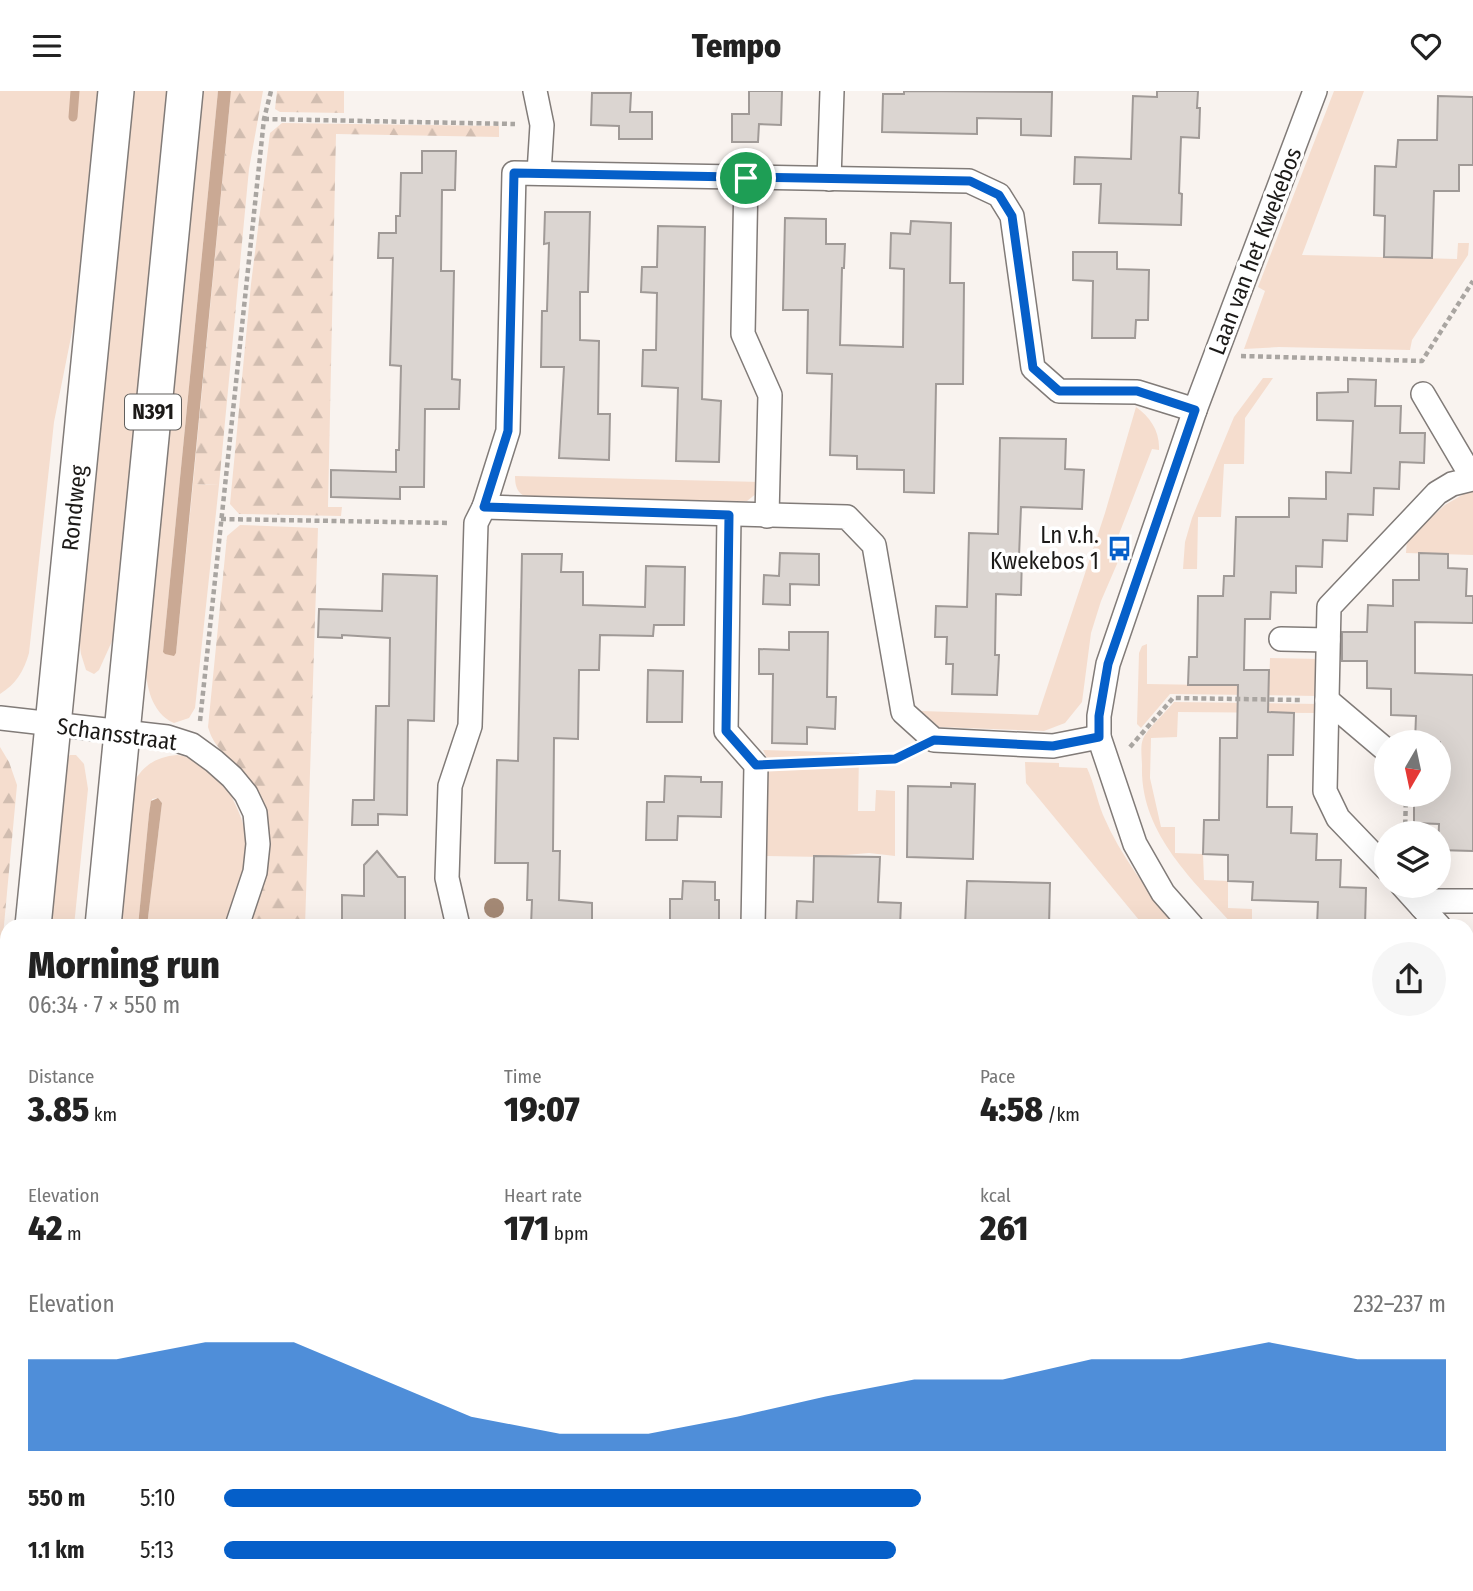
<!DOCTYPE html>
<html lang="en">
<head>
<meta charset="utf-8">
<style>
	:root { --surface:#fff; --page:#f6f6f6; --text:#222; --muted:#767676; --accent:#055fc9 }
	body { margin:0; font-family:"Fira Sans Condensed",sans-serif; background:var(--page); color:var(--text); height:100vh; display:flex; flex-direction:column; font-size:26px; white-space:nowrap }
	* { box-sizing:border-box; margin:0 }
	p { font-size:23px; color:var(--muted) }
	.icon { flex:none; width:38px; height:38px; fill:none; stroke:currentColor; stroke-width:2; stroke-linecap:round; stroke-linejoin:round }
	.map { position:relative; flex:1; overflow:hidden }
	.drawer { position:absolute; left:0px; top:828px; width:1474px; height:674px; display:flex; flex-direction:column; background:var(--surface); border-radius:21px 21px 0 0; box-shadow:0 7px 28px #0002 }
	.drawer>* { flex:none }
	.needle { width:46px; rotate:189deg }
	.buttons { position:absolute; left:1374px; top:639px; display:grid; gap:14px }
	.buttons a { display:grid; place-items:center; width:77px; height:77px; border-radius:50%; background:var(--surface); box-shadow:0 7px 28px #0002; font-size:35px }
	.pin { position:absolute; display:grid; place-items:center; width:60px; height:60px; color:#fff; margin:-30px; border:4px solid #fff; border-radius:50%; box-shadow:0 2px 7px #0007 }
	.round { display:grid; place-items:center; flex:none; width:74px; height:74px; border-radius:37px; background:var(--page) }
	.overview { display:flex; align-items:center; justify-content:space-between; height:119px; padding:0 28px }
	h1 { font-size:38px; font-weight:800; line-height:52px }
	.stats { display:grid; grid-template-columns:repeat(3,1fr); gap:10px; height:119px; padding:7px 28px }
	.stats div { display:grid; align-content:center }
	.stats b { font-size:35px; font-weight:800 }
	.stats small { font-size:19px; font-weight:400 }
	.stats p { font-size:19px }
	.chart { height:196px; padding:14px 28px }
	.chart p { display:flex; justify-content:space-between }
	.chart svg { width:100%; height:126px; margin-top:7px; fill:var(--accent); opacity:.7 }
	ul { padding:0 28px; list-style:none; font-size:23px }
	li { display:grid; grid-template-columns:112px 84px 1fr; align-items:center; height:52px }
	li i { height:18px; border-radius:9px; background:var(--accent) }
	header { display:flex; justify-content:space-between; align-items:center; height:91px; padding:0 28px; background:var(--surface); font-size:32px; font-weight:800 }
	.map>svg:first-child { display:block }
</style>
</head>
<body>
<header><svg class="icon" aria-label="menu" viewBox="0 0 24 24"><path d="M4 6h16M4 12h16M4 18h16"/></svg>Tempo<svg class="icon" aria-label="heart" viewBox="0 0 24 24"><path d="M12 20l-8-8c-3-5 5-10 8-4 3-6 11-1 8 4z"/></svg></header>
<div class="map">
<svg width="1473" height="1500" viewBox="0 0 1473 1500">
	<defs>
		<pattern id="forest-firs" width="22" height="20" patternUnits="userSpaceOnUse" patternTransform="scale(1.75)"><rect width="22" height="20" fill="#f5ddce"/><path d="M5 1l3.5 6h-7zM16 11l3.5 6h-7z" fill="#d1bdb0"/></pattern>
		<pattern id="park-tufts" width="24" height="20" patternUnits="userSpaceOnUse" patternTransform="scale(1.75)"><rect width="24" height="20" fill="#f5ddce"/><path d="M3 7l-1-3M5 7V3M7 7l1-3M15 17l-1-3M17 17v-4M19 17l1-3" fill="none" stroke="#d1bdb0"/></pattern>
	</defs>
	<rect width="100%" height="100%" fill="#f9f3ef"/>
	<g fill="#f5ddce">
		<path d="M0 0H99L77 216 54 331 29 562C24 580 16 593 0 603Z"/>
		<path d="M132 0H170L118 521 113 548 99 579 94 583 86 579 81 563 78 538Z"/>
		<path d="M202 0H218L163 561 176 562 193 393 219 394 195 617 189 627 174 632C151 622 146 594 145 571Z"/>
		<path d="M1334 0H1364L1302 164 1457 168 1458 152H1469L1468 164 1412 249 1410 259 1279 256 1244 258 1265 200 1258 196Z"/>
		<path d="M1263 287H1273L1245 327 1244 373H1224L1221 426H1198L1197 478H1183L1185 451 1192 427 1234 326Z"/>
		<path d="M1136 316C1150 326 1160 340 1159 359L1152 358 1114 456 1123 459 1101 510 1091 542 1082 611 1065 632 1044 640 939 636 921 620 1038 624 1105 422Z"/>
		<path d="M515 385 761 391 757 402 747 410 536 408C521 406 515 401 515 385Z"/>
		<path d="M1469 400H1473V464L1406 462 1407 449 1445 414Z"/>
		<path d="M1147 553V593L1269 595 1270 567 1320 568 1319 605 1170 603 1141 637 1137 633 1139 562 1142 555Z"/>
		<path d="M1174 611 1319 613V622L1178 621 1177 646 1151 647 1150 687 1161 736H1175V762L1203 763 1204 789 1228 790V817L1252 818V835H1234C1193 789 1140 742 1142 675 1142 667 1140 655 1143 648 1146 639 1167 620 1174 611Z"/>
		<path d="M763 659 859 662 858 720H875L876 699 895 700V765L869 762 822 766 767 765 768 669Z"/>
		<path d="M70 664H76L84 673 88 698 74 835H50L66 667Z"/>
		<path d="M177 664C190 665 199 673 210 681 223 690 230 701 236 715 258 760 243 791 226 835H147L162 712 158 707 152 708 149 723 138 835H119L133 693C143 674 156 666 177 664Z"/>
		<path d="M1025 671 1059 672V676L1087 677C1094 692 1097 709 1103 724 1121 766 1148 800 1177 835H1144L1026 692Z"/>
		<path d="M1466 880 1473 888V937H1467Z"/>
		<path d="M7 1306V1494L18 1495V1500H0V1377Z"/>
	</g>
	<g fill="url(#forest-firs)">
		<path d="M231 0H263L249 78 219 394 193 393Z"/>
		<path d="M277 0H344V22L280 21 275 18Z"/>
		<path d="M282 32 499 35V46L336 43 328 416H342L341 425 239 423 230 413 251 193 270 42Z"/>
		<path d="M240 434 318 437 305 835H249C266 792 278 761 260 715 256 705 253 695 247 686 232 666 215 661 208 636L227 445Z"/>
		<path d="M0 656 9 671 17 694 0 877Z"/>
	</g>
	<path fill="url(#park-tufts)" d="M1473 1202V1500H132L133 1494H1466V1204Z"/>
	<g fill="#caa994">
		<path d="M218 0H231L176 562 174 565 165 563 163 561Z"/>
		<path d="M158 707 162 712 147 835H138L149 723 151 710Z"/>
		<path d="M1095 1495 1107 1500H364V1495Z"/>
	</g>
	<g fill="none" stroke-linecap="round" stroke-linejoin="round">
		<path stroke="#caa994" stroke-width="9" d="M73 26 75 0"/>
	</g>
	<g fill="#dbd5d1" stroke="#a09a97" stroke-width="2">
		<path d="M749 0H782L781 34 759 33 758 51H732V23H749Z"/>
		<path d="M904 0 1052 1 1051 45 1021 44V28L977 27V43L882 41 883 3H904Z"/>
		<path d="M1157 0H1198L1197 17H1200L1199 47 1181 46 1179 102 1182 103 1181 134 1099 132 1101 93H1074L1075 66 1131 68 1133 5 1157 6Z"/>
		<path d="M592 2H631L630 21H652V48H619V35L591 34Z"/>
		<path d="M1438 5 1473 6V74H1459V100H1434L1432 167 1384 166 1385 125 1374 124 1375 75 1396 76 1398 49H1437Z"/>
		<path d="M422 60H456L455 99H442L441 180H454L452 288 460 289 459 318H425L424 396H400V408L331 406V379L396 381V359H399L401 275 390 274 393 167H378L379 142H396V125H400L401 82H422Z"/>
		<path d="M545 121H590L588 201H580V249L599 250 598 323H610L609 369 559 367 564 276H541L542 220H547L549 152 544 153Z"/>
		<path d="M785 127 826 128V153H845L844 177H842L840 254 903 256 904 178 890 177 891 142 910 143 911 130 951 132 950 192H964L963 293H936L934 402 904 401V379L857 378V365L830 364 832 283 807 282 808 219H783Z"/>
		<path d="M658 135 705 136 702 308 721 310 719 371 676 370 678 297 642 295 643 259H656L657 202 641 201 642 176H657Z"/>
		<path d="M1073 161H1117V178L1149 179 1148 229H1136L1135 247H1092L1093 190 1073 189Z"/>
		<path d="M1348 288 1376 289 1375 315H1401L1400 342H1425L1424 372 1400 371 1399 398 1374 397 1373 424 1348 423 1347 450 1323 449 1322 476 1296 475V502L1271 501 1270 528H1245L1244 579H1269L1268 621 1294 622 1293 664H1268L1267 716H1292L1291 742 1317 743 1316 769H1341L1340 796 1366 797 1365 835H1317L1318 811 1252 809 1253 791 1228 790V764L1203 763 1204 729H1219L1220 647H1237L1238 594H1188L1189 566H1197L1198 505H1223L1224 485H1234L1236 426H1289V407L1326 408V381L1351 382 1353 330 1317 329V302L1348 301Z"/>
		<path d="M1000 347 1066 348 1065 378 1084 379 1082 418 1021 416 1019 465H1022L1021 504 996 503 995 564H999L997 604 952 603 953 573H946L947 546H935L936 515 967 516 969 442 998 443Z"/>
		<path d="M780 462 819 463V494L790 493V514L763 513 764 484 779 485Z"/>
		<path d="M1419 462 1448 463V477L1467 478 1466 505H1473V532L1415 531V582L1473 584V760L1438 759 1439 733 1414 732V704H1439L1440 651H1415L1416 625 1391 624V598L1367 597V570H1342V541H1367L1368 514 1393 515V489H1419Z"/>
		<path d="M522 463H562L561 481H583V514L645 516 646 475 685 476 684 534H654L653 545 600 544 599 579H579L578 648 554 647 553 760H560L559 809 592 812V835H531L532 809H527L528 772H495L497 669 518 670Z"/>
		<path d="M383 483 437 485 434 630 408 629 407 724 378 723V734H352L353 709H374L376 615H389L390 547 342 544V547L318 546 319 518 382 520Z"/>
		<path d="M789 541H828L827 606H836L835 638 807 636V653L772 652 773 583H759V558L789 559Z"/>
		<path d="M648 579 683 580 682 631H647Z"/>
		<path d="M665 685 701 686V691H722L721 726 678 725 677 749H646L647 711H664Z"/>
		<path d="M951 692 975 693 973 768 907 766 908 695 951 696Z"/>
		<path d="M377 760 398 786H405V835H342V804L364 805V774Z"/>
		<path d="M814 765 880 766 878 811 901 812 900 835H796L797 810 813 811Z"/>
		<path d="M683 790 715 791V809H719V835H670V808H682Z"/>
		<path d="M967 790 1050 792 1049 835H965Z"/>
	</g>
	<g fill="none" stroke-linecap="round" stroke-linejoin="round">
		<defs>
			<g id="minor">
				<path d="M535 0 542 34 539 82"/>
				<path d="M746 87 743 243 770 304 767 425"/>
				<path d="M829 88 832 0"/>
				<path d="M484 416 508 340 514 82 969 90 999 104 1012 125 1033 277 1059 300 1137 301 1195 319"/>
				<path d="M729 424 726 640 756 674 753 835"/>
				<path d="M1281 548 1328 549"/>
				<path d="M1327 609 1386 659"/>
				<path d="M0 627 167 646 192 654 214 670 232 686 246 703 255 722 258 753 255 781 237 835"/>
				<path d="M1386 777 1338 727 1325 700 1329 516 1437 402 1452 393 1473 388 1423 303"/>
				<path d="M1402 794 1439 835"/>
				<path d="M1422 816 1434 810H1473"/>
				<path d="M458 835 447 787 450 695 470 635 476 432 484 416 847 426 874 454 903 621 934 649 1053 655 1099 646"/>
				<path d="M1192 835 1163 802 1135 753 1099 646V625L1108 573 1195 319 1315 0"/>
				<path d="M1466 866 1473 874"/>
				<path d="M1466 989 1473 990"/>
				<path d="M108 1500 109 1494"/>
			</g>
			<g id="primary">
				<path d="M33 835 116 0"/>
				<path d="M103 835 185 0"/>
				<path d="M0 1182 7 1106"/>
				<path d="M36 1500V1494"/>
			</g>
		</defs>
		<use href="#minor" stroke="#817b78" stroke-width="26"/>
		<use href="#primary" stroke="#817b78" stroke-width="38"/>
		<g stroke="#a9a5a1" stroke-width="4.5" stroke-dasharray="5 3.5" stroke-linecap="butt">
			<path d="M264 28 515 33"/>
			<path d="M1241 265 1422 270 1473 190"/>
			<path d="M221 428 450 432"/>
			<path d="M200 630 264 28 271 0"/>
			<path d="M1130 656 1173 607 1301 609"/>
			<path d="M779 673 895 668 911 660"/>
			<path d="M1405 742 1406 704"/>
			<path d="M1466 1201 1473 1199"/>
			<path d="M337 1494V1500"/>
			<path d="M1212 1494 1247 1500"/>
		</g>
		<use href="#minor" stroke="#fff" stroke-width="23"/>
		<use href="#primary" stroke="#fff" stroke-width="35"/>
	</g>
	<circle fill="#a48975" cx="494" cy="817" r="10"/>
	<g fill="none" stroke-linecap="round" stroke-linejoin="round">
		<defs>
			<path id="route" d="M514 82 970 90 999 104 1012 125 1033 277 1059 300H1137L1195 319 1108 573 1099 625V646L1053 655 934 649 895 668 756 674 726 640 729 424 484 416 508 340Z"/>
		</defs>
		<use href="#route" stroke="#fff" stroke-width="14"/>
		<use href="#route" stroke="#055fc9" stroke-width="9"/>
	</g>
	<defs>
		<symbol id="bus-bare" viewBox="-9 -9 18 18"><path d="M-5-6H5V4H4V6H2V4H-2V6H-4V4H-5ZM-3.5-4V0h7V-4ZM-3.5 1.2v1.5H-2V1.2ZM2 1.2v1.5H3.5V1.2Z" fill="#055fc9" stroke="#fff" stroke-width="2.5" paint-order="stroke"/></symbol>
	</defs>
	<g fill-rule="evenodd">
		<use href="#bus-bare" x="1102" y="440" width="35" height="35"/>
	</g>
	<g text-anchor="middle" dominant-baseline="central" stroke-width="7" stroke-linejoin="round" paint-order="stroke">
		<rect fill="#fff" stroke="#605f5d" stroke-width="2" x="125" y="303.5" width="56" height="35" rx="5"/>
		<g font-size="21" font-weight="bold" fill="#1c1a18">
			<text x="153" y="321">N391</text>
		</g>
		<g font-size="23" fill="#1c1a18" stroke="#fff">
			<text transform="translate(1255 160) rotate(-69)">Laan van het Kwekebos</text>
			<text transform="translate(74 417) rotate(-84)">Rondweg</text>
			<text transform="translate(117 643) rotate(8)">Schansstraat</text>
		</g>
		<g font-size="23" fill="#1c1a18" stroke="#fff" text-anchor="end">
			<text x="1099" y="444">Ln v.h.<tspan x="1099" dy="26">Kwekebos 1</tspan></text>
		</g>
	</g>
</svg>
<div class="buttons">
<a><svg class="needle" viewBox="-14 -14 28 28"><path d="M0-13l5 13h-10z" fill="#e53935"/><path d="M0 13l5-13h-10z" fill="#767676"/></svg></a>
<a><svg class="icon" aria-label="layers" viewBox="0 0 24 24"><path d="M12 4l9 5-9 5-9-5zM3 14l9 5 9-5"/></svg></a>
</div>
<div class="pin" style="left:746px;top:87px;background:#1e9e55"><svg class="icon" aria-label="arrive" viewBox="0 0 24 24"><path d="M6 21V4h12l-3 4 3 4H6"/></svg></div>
<section class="drawer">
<div class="overview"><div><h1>Morning run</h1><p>06:34 · 7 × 550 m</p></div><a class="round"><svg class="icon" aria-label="share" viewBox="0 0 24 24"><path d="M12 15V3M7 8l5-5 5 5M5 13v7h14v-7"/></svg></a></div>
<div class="stats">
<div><p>Distance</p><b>3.85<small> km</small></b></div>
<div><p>Time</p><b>19:07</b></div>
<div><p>Pace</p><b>4:58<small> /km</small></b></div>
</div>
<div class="stats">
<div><p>Elevation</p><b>42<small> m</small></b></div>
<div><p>Heart rate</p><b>171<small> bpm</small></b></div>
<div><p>kcal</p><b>261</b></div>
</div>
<div class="chart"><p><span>Elevation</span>232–237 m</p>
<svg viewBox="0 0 160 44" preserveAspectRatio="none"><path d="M0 44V12L10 12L20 6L30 6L40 19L50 32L60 38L70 38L80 32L90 25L100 19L110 19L120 12L130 12L140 6L150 12L160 12V44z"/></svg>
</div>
<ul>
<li><b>550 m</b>5:10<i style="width:57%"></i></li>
<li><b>1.1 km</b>5:13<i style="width:55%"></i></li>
</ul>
</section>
</div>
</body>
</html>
